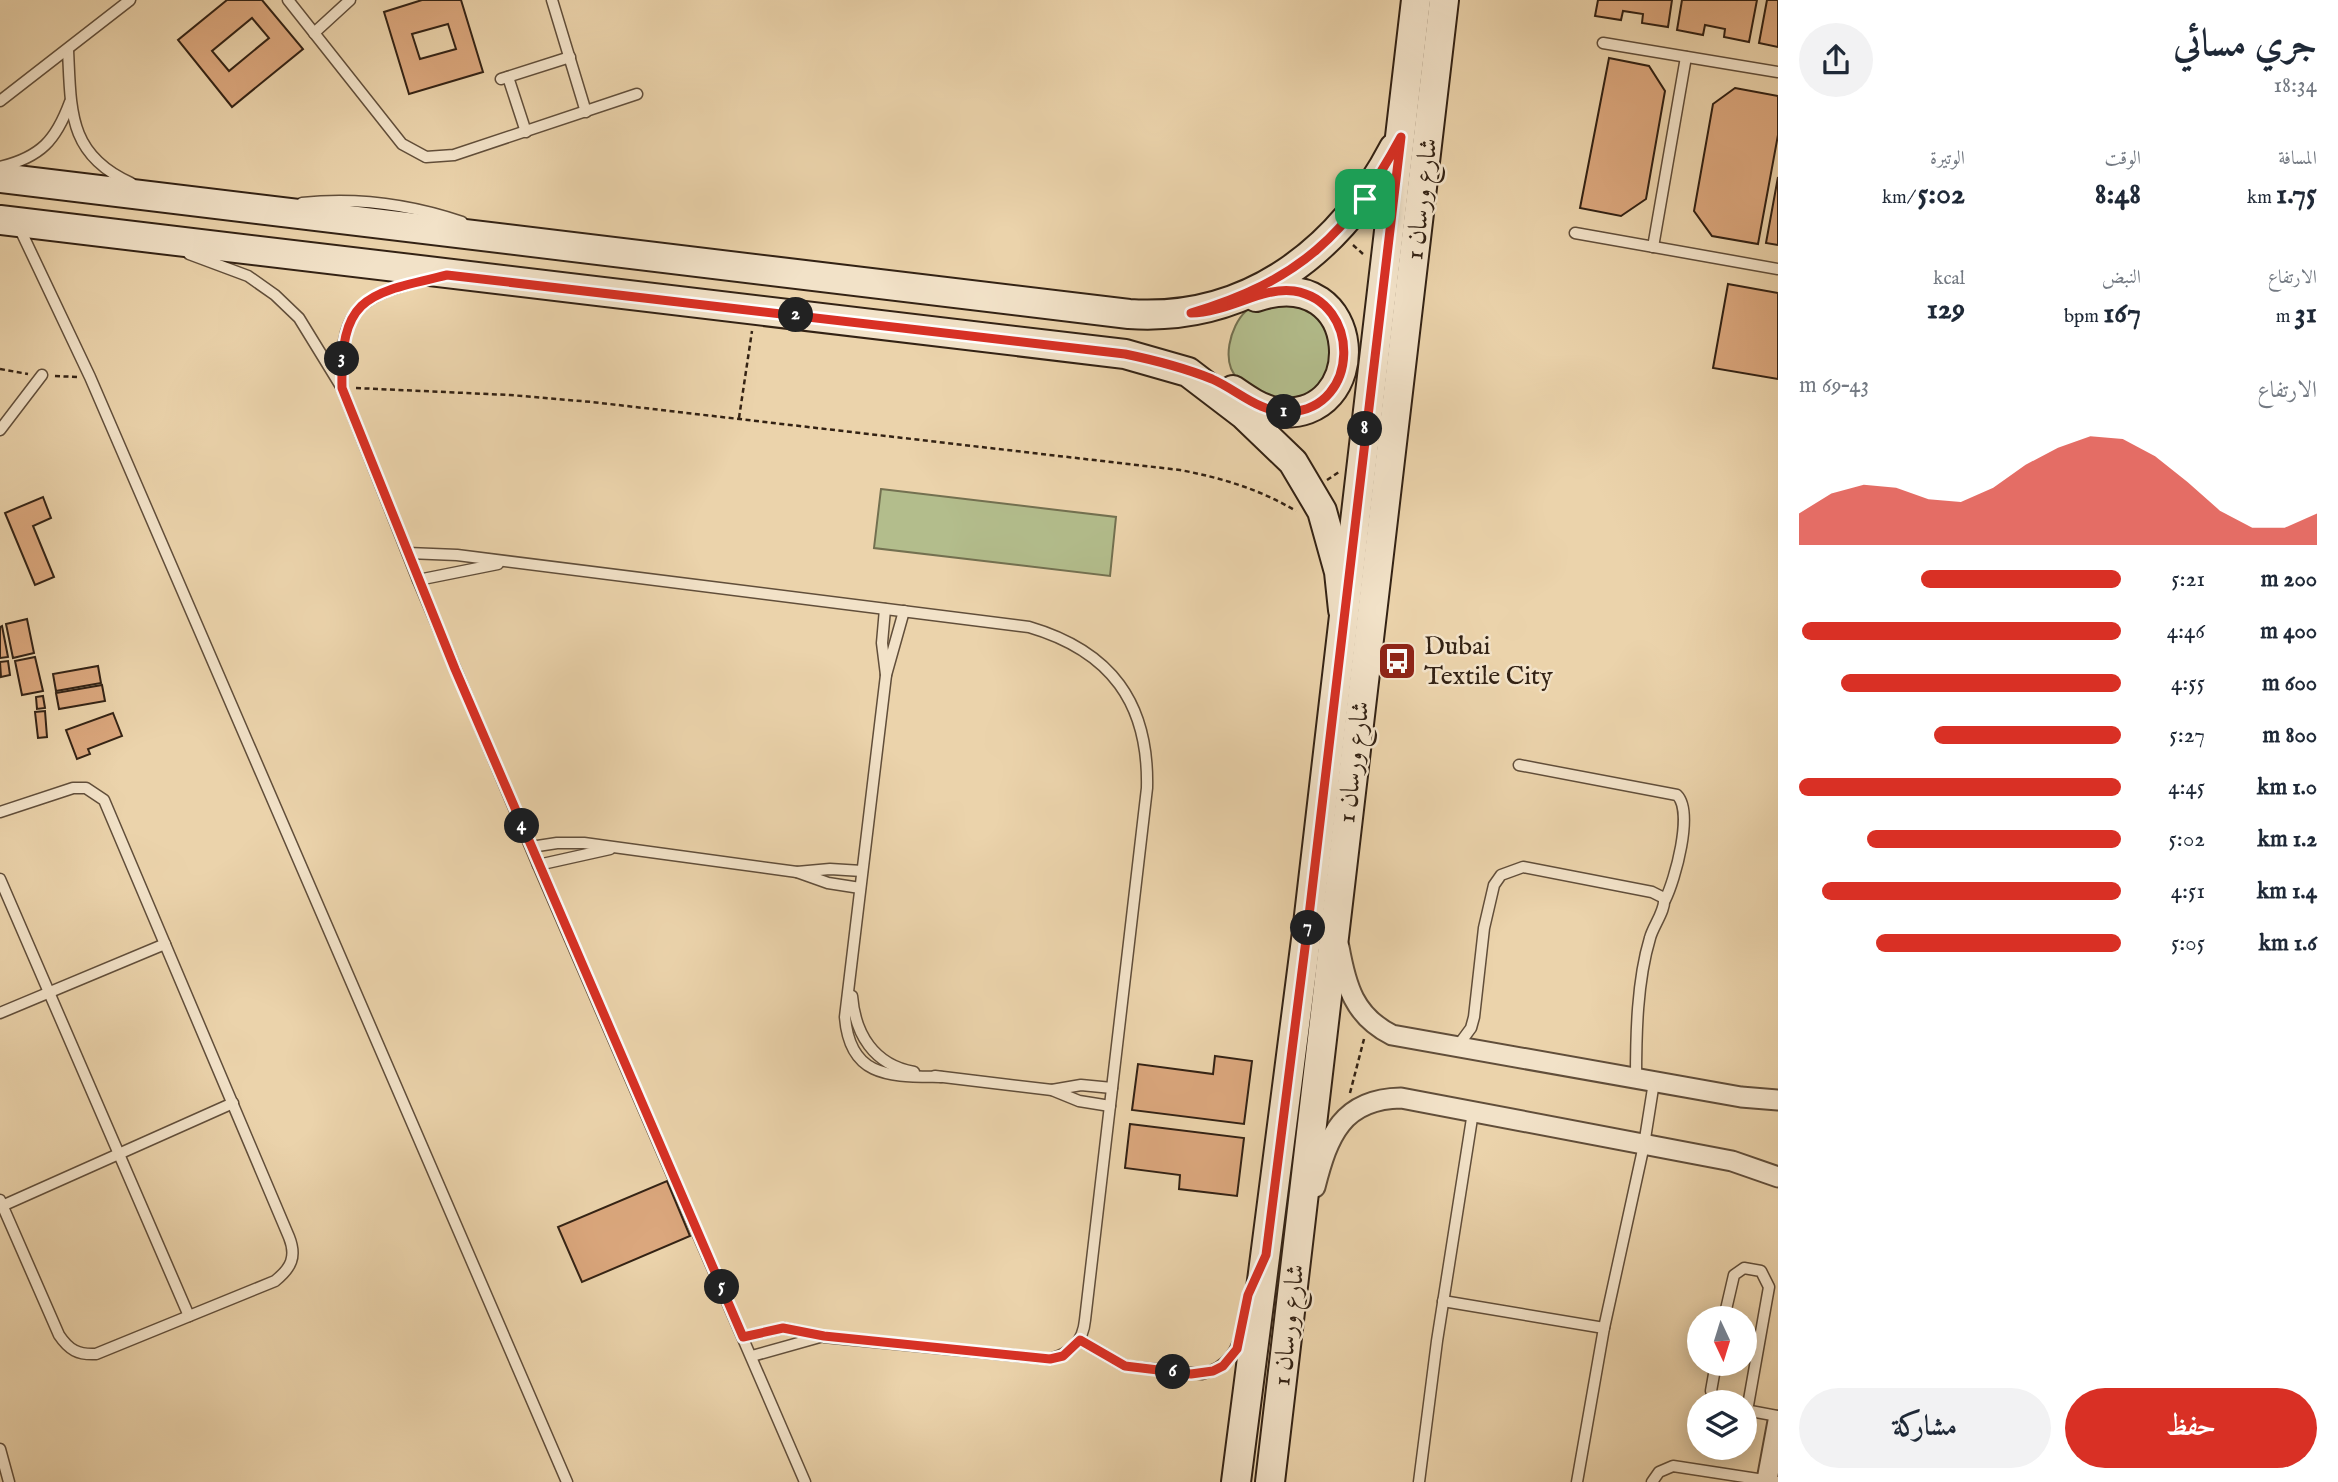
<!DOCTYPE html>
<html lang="ar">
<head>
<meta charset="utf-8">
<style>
	:root { --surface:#fff; --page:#f2f2f3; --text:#1f2937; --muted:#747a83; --accent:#d93025 }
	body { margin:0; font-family:"IM FELL English",Amiri,serif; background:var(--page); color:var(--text); direction:rtl; height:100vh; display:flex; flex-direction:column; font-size:26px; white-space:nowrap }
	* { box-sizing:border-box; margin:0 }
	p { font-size:23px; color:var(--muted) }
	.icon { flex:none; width:38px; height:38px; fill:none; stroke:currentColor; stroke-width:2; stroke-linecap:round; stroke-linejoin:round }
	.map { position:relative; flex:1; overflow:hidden; direction:ltr }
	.drawer { display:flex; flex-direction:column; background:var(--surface); width:560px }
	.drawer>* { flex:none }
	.needle { width:46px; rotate:176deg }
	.buttons { position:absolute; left:1687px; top:1306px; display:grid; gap:14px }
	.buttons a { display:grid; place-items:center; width:70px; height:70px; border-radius:50%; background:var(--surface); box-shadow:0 4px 18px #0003; font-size:35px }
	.pin { position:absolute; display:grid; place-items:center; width:60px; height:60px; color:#fff; margin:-30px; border-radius:14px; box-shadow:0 4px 10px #0006 }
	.km { position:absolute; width:35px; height:35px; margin:-18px; border-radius:50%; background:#222; color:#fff; font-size:19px; line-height:35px; text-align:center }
	.round { display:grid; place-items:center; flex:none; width:74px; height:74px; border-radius:37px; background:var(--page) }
	.head { display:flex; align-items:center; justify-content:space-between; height:119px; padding:0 21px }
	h1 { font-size:38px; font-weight:700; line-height:52px }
	.stats { display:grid; grid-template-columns:repeat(3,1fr); gap:10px; height:119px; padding:7px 21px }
	.stats div { display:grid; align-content:center }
	.stats b { font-size:30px; font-weight:700 }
	.stats small { font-size:19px; font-weight:400 }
	.stats p { font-size:19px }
	.chart { height:196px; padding:14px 21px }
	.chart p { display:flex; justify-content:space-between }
	.chart svg { width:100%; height:126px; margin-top:7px; fill:var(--accent); opacity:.7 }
	.cta { display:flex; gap:14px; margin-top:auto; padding:14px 21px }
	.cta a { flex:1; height:80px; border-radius:42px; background:var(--accent); color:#fff; font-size:28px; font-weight:700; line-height:80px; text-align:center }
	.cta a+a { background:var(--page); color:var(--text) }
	ul { padding:0 21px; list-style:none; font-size:23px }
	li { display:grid; grid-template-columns:112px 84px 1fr; align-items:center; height:52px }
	li i { height:18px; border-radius:9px; background:var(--accent) }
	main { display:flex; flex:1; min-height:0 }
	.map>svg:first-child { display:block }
</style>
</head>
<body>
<main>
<section class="drawer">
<div class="head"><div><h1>جري مسائي</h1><p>18:34</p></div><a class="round"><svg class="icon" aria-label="share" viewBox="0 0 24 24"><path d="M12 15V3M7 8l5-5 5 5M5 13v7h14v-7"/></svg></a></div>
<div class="stats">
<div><p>المسافة</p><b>1.75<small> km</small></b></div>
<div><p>الوقت</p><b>8:48</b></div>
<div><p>الوتيرة</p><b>5:02<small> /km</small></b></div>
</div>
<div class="stats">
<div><p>الارتفاع</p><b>31<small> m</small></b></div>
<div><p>النبض</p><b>167<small> bpm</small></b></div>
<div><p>kcal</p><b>129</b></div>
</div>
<div class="chart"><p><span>الارتفاع</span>43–69 m</p>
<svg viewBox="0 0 160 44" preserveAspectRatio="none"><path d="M0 44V33L10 26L20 23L30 24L40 28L50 29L60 24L70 16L80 10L90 6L100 7L110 13L120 22L130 32L140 38L150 38L160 33V44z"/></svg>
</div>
<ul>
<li><b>200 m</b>5:21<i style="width:62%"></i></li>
<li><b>400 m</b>4:46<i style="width:99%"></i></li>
<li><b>600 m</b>4:55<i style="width:87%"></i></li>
<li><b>800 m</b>5:27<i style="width:58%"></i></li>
<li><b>1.0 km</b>4:45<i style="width:100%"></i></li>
<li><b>1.2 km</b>5:02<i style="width:79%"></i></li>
<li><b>1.4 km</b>4:51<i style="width:93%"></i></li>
<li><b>1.6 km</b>5:05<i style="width:76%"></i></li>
</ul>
<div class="cta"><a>حفظ</a><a>مشاركة</a></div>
</section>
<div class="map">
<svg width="1778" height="1482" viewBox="0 0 1778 1482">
	<rect width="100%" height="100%" fill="#ebd3ab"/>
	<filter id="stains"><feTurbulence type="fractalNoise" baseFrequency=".00286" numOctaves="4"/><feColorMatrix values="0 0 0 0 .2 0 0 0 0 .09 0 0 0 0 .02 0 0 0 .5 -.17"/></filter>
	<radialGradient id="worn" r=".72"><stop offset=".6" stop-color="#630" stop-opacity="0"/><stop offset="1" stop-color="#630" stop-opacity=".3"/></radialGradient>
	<g fill="#b3bd8c" stroke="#737050" stroke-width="2">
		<path d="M1270 299 1322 314 1336 357 1312 395 1276 404C1264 396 1249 390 1239 380 1220 363 1230 326 1246 311 1253 305 1262 302 1270 299Z"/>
		<path d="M881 489 1116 517 1110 576 874 548Z"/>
	</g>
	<g fill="#dba77d" stroke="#332214" stroke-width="2" fill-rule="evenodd">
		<path d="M227 0H262L303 49 232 107 178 40ZM252 18 269 38 229 71 212 51Z"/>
		<path d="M422 0H461L483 72 409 94 384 12ZM448 24 456 49 420 59 412 34Z"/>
		<path d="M1598 0H1672L1668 27 1642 23 1643 14 1623 11 1621 20 1595 16Z"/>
		<path d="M1682 0H1757L1749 42 1724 37 1725 29 1705 25 1703 35 1677 30Z"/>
		<path d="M1767 0H1778V47L1759 43Z"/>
		<path d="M1609 58 1649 66 1665 91 1646 199 1621 216 1580 208Z"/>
		<path d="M1735 88 1778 96V135L1758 244 1712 236 1694 211 1713 104Z"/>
		<path d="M1778 177V245L1766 243Z"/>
		<path d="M1728 284 1778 293V379L1713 368Z"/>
		<path d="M43 497 51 518 33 526 54 577 35 585 5 513Z"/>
		<path d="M27 619 34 653 13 658 6 624Z"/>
		<path d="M2 626 8 657 0 658V627Z"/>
		<path d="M35 657 43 691 22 695 15 661Z"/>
		<path d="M8 661 10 675 1 677 0 662Z"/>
		<path d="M98 666 101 683 56 691 53 674Z"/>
		<path d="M102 685 105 701 59 709 56 693Z"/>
		<path d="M43 696 45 708 37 709 36 697Z"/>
		<path d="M45 711 47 737 38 738 35 712Z"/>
		<path d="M113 713 122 736 88 749 90 754 77 759 66 730Z"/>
		<path d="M1215 1056 1252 1061 1244 1124 1132 1110 1138 1064 1213 1074Z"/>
		<path d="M1130 1124 1244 1138 1237 1196 1179 1189 1180 1175 1125 1168Z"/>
		<path d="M667 1181 690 1236 582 1282 558 1227Z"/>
	</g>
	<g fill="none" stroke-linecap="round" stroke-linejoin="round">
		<defs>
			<g id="lane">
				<path d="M288 0 402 144 426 157 454 155 637 94"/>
				<path d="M552 0 586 112"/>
				<path d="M314 33 350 0"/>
				<path d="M1603 43 1778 72"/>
				<path d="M68 50C71 111 68 155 131 183"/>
				<path d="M508 77 526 132"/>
				<path d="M501 79 570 57"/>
				<path d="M0 101 130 0"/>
				<path d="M0 167C41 157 56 140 70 102"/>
				<path d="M302 203C358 197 409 204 462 222"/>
				<path d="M18 225 90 377 567 1482"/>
				<path d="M1575 233 1778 269"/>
				<path d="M1653 247 1686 57"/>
				<path d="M189 254 248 276 275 295 299 318 342 388 418 580 538 865 805 1482"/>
				<path d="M342 384C340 315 354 297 421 281"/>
				<path d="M0 430 42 375"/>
				<path d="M408 553 457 555 1029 627C1111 651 1149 703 1147 788L1085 1320C1083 1342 1071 1353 1050 1359L824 1337 784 1328 743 1337"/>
				<path d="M418 580 498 564"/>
				<path d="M885 609 882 643 886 675"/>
				<path d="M904 611 886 675 845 1017C850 1079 891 1076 941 1077"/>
				<path d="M1519 765 1677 795C1694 812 1675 880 1665 900"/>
				<path d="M0 812 73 788H86L104 800 289 1237C297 1257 291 1268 275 1281L96 1354C78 1355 69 1350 59 1335L0 1200"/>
				<path d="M531 847 557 843H584L797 872 830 869 862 871"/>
				<path d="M538 865 610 849"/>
				<path d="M797 872 828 883 860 888"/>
				<path d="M0 879 189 1316"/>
				<path d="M852 996C855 1034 874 1065 914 1072"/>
				<path d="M0 1013 165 944"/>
				<path d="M1457 1047 1471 1028 1474 1017 1484 928 1494 885 1501 875 1523 867 1652 892 1664 898C1666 910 1653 926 1650 938 1637 981 1636 1034 1636 1079"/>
				<path d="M935 1076 1052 1090 1079 1101 1110 1106"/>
				<path d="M1052 1090 1081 1085 1112 1088"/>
				<path d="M2 1206 233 1103"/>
				<path d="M1443 1301 1604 1328"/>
				<path d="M1724 1318 1734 1275 1744 1268 1761 1271 1769 1287 1747 1411"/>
				<path d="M1080 1340 1125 1366 1202 1374C1229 1367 1238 1350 1243 1325"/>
				<path d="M752 1356 820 1337"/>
				<path d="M1716 1363 1711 1391 1716 1402"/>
				<path d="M1745 1410 1778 1416"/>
				<path d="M0 1449 9 1482"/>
				<path d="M1419 1482 1437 1341 1473 1112"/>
				<path d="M1577 1482 1604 1328 1644 1145 1654 1082"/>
				<path d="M1652 1482 1659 1472 1673 1466 1777 1482"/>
			</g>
			<g id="street">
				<path d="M1339 947C1346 986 1354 1016 1392 1035L1741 1097 1778 1100"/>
				<path d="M1315 1187C1328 1136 1342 1099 1401 1098L1732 1161 1778 1177"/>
				<path d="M1767 1480 1778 1421"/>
			</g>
			<g id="secondary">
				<path d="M0 178 1129 314C1249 322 1340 251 1394 148"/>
				<path d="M0 220 1125 354 1188 372 1243 414 1293 462 1322 511 1339 572 1343 610"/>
				<path d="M1233 390C1246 399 1260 409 1276 412 1373 424 1366 260 1256 297"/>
				<path d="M1236 1482 1308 924 1416 0"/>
				<path d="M1270 1482 1444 0"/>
			</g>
		</defs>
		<use href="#lane" stroke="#614e3a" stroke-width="13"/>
		<use href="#street" stroke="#614e3a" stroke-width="23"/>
		<use href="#secondary" stroke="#332214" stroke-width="32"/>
		<g stroke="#332214" stroke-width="2.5" stroke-dasharray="5 3.5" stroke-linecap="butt">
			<path d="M1353 245 1363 254"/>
			<path d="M0 369 28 374"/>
			<path d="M55 376 77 377"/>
			<path d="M356 388 510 395 592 402 1180 470C1222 478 1259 489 1296 511"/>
			<path d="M739 418 752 331"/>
			<path d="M1327 480 1339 472"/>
			<path d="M1350 1093 1364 1039"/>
		</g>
		<use href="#lane" stroke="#f2e2c8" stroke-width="10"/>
		<use href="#street" stroke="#f2e2c8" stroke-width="19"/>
		<use href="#secondary" stroke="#f2e2c8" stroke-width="28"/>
	</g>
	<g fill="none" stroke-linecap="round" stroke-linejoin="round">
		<defs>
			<path id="route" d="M1401 137 1308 924 1266 1255 1248 1295 1237 1349 1223 1366 1213 1371 1191 1374 1125 1366 1080 1340 1063 1356 1050 1359 824 1336 783 1328 743 1337 455 669 342 388C340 296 366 294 447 275L1125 354C1154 360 1185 368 1212 379 1239 391 1259 413 1290 412 1360 408 1362 302 1294 291 1263 286 1227 313 1191 313 1299 281 1348 235 1401 137Z"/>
		</defs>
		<use href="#route" stroke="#fff" stroke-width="14"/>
		<use href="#route" stroke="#d93025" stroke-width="9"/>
	</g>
	<defs>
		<symbol id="bus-square" viewBox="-11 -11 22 22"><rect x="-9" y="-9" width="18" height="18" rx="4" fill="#8f2418" stroke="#f2e2c8"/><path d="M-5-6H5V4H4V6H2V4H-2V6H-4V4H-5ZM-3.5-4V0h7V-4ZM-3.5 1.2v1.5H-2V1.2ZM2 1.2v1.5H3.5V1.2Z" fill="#fff"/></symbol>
	</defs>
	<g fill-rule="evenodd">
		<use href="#bus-square" x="1375" y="639" width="44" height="44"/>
	</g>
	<g text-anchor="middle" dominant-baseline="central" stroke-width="5" stroke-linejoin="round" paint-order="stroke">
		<g font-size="26" fill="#332214" stroke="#f2e2c8">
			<text transform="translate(1422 199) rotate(-83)">شارع ورسان 1</text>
			<text transform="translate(1354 762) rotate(-83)">شارع ورسان 1</text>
			<text transform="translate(1289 1325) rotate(-83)">شارع ورسان 1</text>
		</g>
		<g font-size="26" fill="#332214" stroke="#f2e2c8" text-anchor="start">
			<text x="1424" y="646">Dubai<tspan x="1424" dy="30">Textile City</tspan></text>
		</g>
	</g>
	<rect width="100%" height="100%" filter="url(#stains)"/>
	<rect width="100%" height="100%" fill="url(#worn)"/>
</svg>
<div class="buttons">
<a><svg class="needle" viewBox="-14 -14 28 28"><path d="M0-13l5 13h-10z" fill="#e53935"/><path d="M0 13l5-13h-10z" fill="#747a83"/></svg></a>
<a><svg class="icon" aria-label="layers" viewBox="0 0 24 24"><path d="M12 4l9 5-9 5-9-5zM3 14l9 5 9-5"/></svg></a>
</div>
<div class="pin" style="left:1365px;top:199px;background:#1e9e55"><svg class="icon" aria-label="arrive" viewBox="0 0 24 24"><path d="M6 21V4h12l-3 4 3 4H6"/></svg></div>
<b class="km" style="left:1284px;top:412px">1</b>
<b class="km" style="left:796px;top:315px">2</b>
<b class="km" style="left:342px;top:359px">3</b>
<b class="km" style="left:522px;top:826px">4</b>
<b class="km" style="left:722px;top:1287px">5</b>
<b class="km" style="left:1173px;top:1372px">6</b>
<b class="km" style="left:1308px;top:928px">7</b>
<b class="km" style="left:1365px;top:429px">8</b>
</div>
</main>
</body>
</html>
